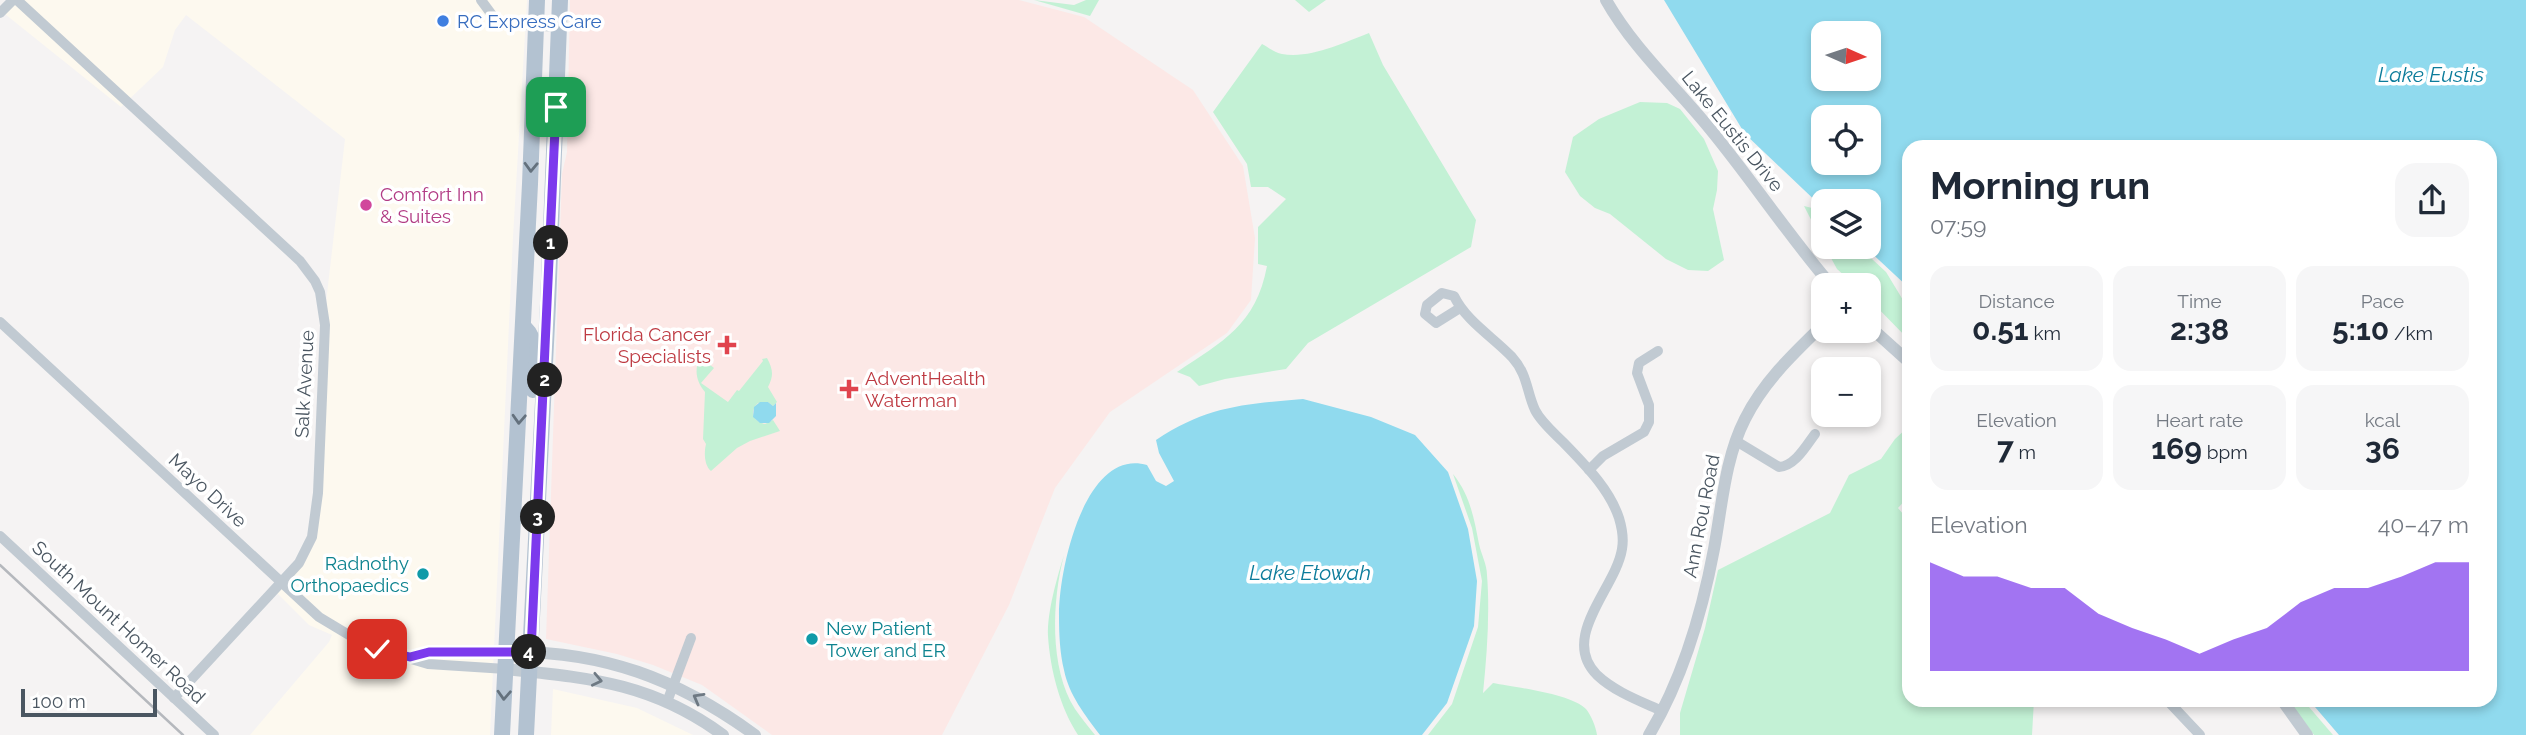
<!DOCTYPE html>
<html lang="en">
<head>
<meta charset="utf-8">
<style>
	:root { --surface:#fff; --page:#f6f6f7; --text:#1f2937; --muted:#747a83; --accent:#7c3aed }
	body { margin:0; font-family:Raleway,sans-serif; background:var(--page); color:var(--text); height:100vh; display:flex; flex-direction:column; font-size:26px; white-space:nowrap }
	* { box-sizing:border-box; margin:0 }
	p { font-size:23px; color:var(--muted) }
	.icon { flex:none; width:38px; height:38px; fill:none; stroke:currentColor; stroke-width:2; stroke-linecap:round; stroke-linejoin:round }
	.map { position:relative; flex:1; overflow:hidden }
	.sheet { position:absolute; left:1902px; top:140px; width:595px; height:567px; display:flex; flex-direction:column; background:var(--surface); border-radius:21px; box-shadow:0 4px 10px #0003 }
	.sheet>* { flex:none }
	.needle { width:46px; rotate:93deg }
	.buttons { position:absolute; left:1811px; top:21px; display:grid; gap:14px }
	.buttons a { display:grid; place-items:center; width:70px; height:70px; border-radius:14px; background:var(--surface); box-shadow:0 4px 10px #0003; font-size:35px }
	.scale { position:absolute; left:21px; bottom:18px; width:136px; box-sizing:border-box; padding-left:7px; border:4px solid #4a5661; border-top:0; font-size:19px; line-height:24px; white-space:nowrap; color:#4a5661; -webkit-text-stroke:5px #fff; paint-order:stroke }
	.pin { position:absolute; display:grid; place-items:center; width:60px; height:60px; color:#fff; margin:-30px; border-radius:14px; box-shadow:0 4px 10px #0006 }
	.km { position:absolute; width:35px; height:35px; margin:-18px; border-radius:50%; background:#222; color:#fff; font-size:19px; line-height:35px; text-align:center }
	.round { display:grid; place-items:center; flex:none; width:74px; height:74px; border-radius:21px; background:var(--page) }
	.summary { display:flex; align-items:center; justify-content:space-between; height:119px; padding:0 28px }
	h1 { font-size:38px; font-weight:700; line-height:52px }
	.metrics { display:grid; grid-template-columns:repeat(3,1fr); gap:10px; height:119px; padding:7px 28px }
	.metrics div { display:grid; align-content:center; border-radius:18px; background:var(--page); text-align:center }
	.metrics b { font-size:30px; font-weight:700 }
	.metrics small { font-size:19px; font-weight:400 }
	.metrics p { font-size:19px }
	.chart { height:196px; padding:14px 28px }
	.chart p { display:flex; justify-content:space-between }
	.chart svg { width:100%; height:126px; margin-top:7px; fill:var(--accent); opacity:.7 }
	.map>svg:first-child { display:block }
</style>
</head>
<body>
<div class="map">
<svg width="2526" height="735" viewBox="0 0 2526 735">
	<rect width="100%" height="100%" fill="#f5f3f3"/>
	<g fill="#fdf9ef">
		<path d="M7 0H527L513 237 490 735H250L329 642 332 635 309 625 275 591 289 576 312 525 327 294 345 139 186 15 175 30 163 67 121 107 0 10Z"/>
		<path d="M553 689 637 708 693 735H551Z"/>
	</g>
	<path fill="#fce8e6" d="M570 0H1019L1084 17 1193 90 1243 166 1255 238 1251 300 1227 333 1110 412 1055 488 1009 605 942 735H772L702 685 653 665 617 654 546 639 562 174 567 152Z"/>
	<g fill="#c3f1d5">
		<path d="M1034 0 1074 5 1086 0H1099L1090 16Z"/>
		<path d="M1295 0H1326L1309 12Z"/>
		<path d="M1369 33 1383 65 1476 220 1471 247 1308 343 1286 369 1225 379 1199 386 1190 377 1177 372C1223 341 1256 325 1267 266L1258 264V227L1286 199 1268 187H1251L1247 164 1213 112 1262 44C1268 47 1275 53 1282 54 1310 59 1343 43 1369 33Z"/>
		<path d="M1640 102 1667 103 1680 109 1704 139 1718 171 1717 190 1713 209 1724 260 1708 271 1688 270 1666 259 1610 214 1595 208 1580 196 1565 172 1573 137 1599 119Z"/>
		<path d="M1804 206 1820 210 1823 214V243Z"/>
		<path d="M1825 247H1854L1872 259 1886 272 1903 300 1909 304V340L1869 299V285H1855L1837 269Z"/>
		<path d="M700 357 714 368 701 383 728 402 737 390 739 391 763 361 762 359 767 358C773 369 774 376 768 387L777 402 773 406 768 402 758 403C749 411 753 422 765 424L773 420 780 431 750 441 737 448 711 471C704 465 704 452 706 444L703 439 705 392C696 381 694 370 700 357Z"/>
		<path d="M1909 426V496L1898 508 1909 521V700H2034L2032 735H1680V713L1705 628 1718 570 1830 513 1849 475 1881 459 1895 439Z"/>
		<path d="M1453 474C1470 495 1474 518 1479 544 1481 554 1487 564 1487 575 1490 613 1487 654 1483 693L1493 683C1514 687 1572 694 1586 709 1591 715 1596 727 1597 735H1428L1452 704 1478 627 1482 581 1472 528Z"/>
		<path d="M1064 555C1052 600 1049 668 1075 709 1081 718 1088 726 1095 735H1078C1060 708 1050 669 1048 636 1047 612 1057 578 1064 555Z"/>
		<path d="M2288 700H2303L2333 735H2314Z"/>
	</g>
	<g fill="#90daee" fill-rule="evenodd">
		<path d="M1664 0H2526V735H2339L2309 700H2490V147H1909V288L1865 247H1869V201H1824L1823 208 1745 134ZM1824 33H1869V79H1824ZM1824 117H1869V163H1824Z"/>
		<path d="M1303 399 1371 417 1415 435 1448 472 1468 529 1477 581 1474 626 1447 703 1422 735H1100C1085 715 1069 695 1064 670 1060 654 1059 634 1059 617 1058 573 1084 447 1147 465L1156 481 1166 486 1174 481 1159 453 1156 440C1207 406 1244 404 1303 399Z"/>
		<path d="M768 402 773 406 776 403V416L769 423H760L753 417 754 407 760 402Z"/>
	</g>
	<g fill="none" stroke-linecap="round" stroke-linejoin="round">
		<g stroke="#c1cad2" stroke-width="10">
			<path d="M17 0 300 261 315 281 320 292 325 325 318 493 312 537 299 563 174 698"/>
			<path d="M481 0 495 19 503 23 558 27"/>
			<path d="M0 13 13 0"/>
			<path d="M1460 308 1436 323 1425 314 1427 305 1442 293 1454 296C1466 321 1493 337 1512 357 1528 375 1526 390 1535 410 1541 422 1553 432 1563 442 1584 464 1609 488 1619 518 1622 528 1624 538 1622 549 1616 588 1559 637 1597 675 1615 692 1640 701 1662 711"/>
			<path d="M0 322 319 617 354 638 378 649 428 664 506 669"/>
			<path d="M1736 441 1779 467C1795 466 1806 446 1815 434"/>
			<path d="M1589 470 1603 456 1644 432 1649 422V405L1637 373 1639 363 1658 351"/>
			<path d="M0 536 214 735"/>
			<path d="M410 657 429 652H506"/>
			<path d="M2167 700 2200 735"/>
			<path d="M667 702 691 638"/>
		</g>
		<g stroke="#c1cad2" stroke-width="12">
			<path d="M1606 0C1633 48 1675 86 1710 129 1752 180 1788 235 1831 285"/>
			<path d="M1869 326 1909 362"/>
			<path d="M506 652C602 650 678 679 755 735"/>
			<path d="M506 669C590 678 652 683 723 735"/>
			<path d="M2282 700 2307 735"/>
			<path d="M1649 735C1683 678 1702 613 1714 549 1722 506 1725 458 1745 419 1764 381 1794 353 1824 324"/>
		</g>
		<g stroke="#b3c2d1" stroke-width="16">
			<path d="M525 328C540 342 534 371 533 390"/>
			<path d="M502 735 530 184 537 0"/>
			<path d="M526 735 548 304 560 0"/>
		</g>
		<path stroke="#b5b8bd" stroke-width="2.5" d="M0 565 183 735"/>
	</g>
	<defs><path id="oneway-chevron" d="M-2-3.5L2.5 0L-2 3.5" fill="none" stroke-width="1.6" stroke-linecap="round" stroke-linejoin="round" transform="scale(1.75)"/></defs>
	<g stroke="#64717d">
		<use href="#oneway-chevron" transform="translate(531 167) rotate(92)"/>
		<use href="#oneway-chevron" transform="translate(519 419) rotate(93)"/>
		<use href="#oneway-chevron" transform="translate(504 695) rotate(93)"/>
	</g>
	<g stroke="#6e7983">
		<use href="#oneway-chevron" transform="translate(597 680) rotate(12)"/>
		<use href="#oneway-chevron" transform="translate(698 698) rotate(-151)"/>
	</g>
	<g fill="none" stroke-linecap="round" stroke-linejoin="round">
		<defs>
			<path id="route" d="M377 649 410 657 429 652H531L556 107"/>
		</defs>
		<use href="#route" stroke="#fff" stroke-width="14"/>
		<use href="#route" stroke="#7c3aed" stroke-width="9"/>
	</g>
	<circle fill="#3f7fe0" stroke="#fff" stroke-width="2.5" cx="443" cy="21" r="7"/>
	<circle fill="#d1479c" stroke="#fff" stroke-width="2.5" cx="366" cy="205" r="7"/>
	<g fill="#e0444e" stroke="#fff" stroke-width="2.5">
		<path d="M723.5 334.5h7v7h7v7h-7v7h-7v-7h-7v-7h7z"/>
		<path d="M845.5 378.5h7v7h7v7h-7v7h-7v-7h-7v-7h7z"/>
	</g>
	<g fill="#0f9aa8" stroke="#fff" stroke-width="2.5">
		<circle cx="423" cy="574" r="7"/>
		<circle cx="812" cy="639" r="7"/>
	</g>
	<g text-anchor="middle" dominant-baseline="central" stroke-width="7" stroke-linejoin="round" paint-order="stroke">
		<g font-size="19" fill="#366cbe" stroke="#fff" text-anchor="start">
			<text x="457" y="21">RC Express Care</text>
		</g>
		<g font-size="19" fill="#4a5661" stroke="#fff">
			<text transform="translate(1733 131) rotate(51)">Lake Eustis Drive</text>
			<text transform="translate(304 384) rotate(-87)">Salk Avenue</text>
			<text transform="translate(208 490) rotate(43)">Mayo Drive</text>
			<text transform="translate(1701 516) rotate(-79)">Ann Rou Road</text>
			<text transform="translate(119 622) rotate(43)">South Mount Homer Road</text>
		</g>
		<g font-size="19" fill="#b23c85" stroke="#fff" text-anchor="start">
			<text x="380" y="194">Comfort Inn<tspan x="380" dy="22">&amp; Suites</tspan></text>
		</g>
		<g font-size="19" fill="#be3a42" stroke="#fff" text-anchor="end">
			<text x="711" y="334">Florida Cancer<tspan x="711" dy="22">Specialists</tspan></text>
			<text x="865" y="378" text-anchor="start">AdventHealth<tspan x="865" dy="22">Waterman</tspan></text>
		</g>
		<g font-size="19" fill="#0d838f" stroke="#fff" text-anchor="end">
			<text x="409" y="563">Radnothy<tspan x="409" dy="22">Orthopaedics</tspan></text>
			<text x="826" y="628" text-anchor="start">New Patient<tspan x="826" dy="22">Tower and ER</tspan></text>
		</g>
		<g font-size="21" font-style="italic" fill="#0c7c9b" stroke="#fff">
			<text x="2431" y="74">Lake Eustis</text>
			<text x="1310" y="572">Lake Etowah</text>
		</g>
	</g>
</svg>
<div class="buttons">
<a><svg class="needle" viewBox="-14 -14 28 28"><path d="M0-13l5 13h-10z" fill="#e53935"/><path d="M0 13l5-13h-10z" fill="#747a83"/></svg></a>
<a><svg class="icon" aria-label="locate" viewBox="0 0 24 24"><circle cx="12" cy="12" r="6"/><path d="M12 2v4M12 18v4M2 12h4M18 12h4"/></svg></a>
<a><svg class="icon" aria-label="layers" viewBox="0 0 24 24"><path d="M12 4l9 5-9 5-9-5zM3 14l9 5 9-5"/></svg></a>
<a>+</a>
<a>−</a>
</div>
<div class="scale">100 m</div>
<div class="pin" style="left:556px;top:107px;background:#1e9e55"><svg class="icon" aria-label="arrive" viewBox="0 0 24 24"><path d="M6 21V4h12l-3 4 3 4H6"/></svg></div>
<div class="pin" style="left:377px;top:649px;background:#d93025"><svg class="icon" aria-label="check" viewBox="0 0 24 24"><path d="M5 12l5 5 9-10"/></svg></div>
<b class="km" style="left:551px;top:243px">1</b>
<b class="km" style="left:545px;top:380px">2</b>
<b class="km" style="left:538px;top:517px">3</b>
<b class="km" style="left:529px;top:652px">4</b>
<section class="sheet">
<div class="summary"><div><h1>Morning run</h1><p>07:59</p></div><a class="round"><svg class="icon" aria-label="share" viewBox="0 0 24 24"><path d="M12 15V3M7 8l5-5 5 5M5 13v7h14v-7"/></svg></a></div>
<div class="metrics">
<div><p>Distance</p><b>0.51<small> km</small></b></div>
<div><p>Time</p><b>2:38</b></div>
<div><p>Pace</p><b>5:10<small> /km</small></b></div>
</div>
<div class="metrics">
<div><p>Elevation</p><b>7<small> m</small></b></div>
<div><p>Heart rate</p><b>169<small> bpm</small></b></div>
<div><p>kcal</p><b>36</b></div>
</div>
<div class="chart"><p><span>Elevation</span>40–47 m</p>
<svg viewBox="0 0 160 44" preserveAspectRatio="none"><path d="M0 44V6L10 11L20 11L30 15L40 15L50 24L60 29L70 33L80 38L90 33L100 29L110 20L120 15L130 15L140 11L150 6L160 6V44z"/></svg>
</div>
</section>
</div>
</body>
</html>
